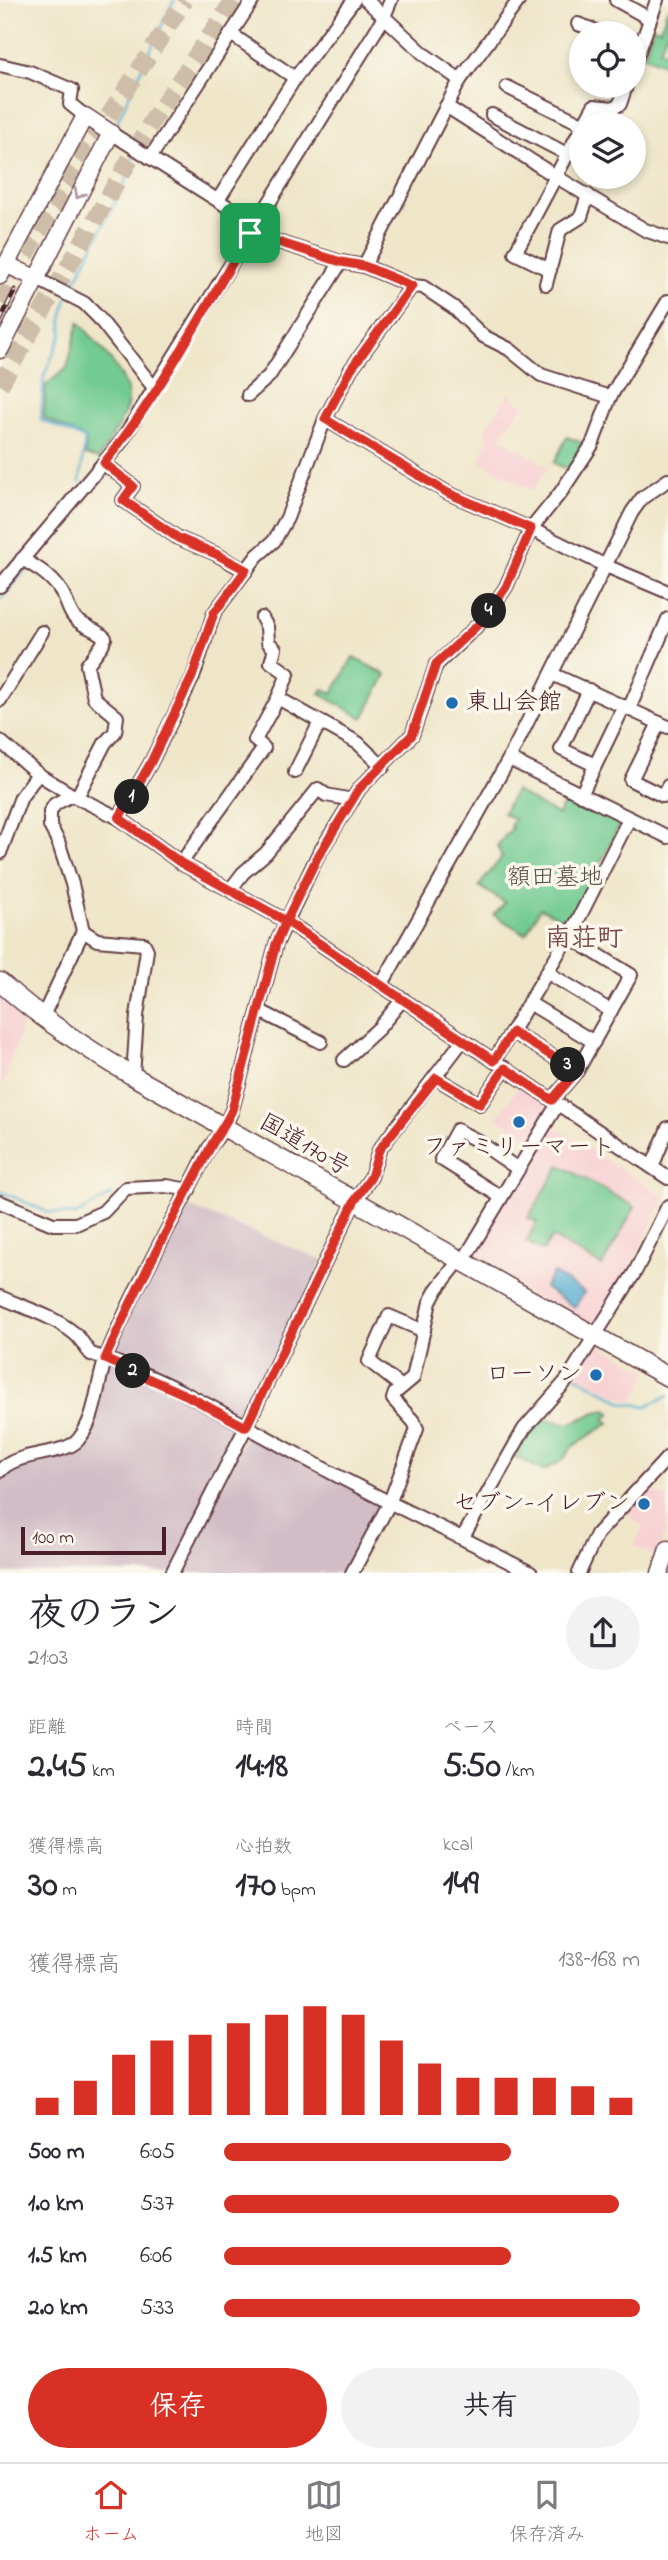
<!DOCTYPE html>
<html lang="ja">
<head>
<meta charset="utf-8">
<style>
	:root { --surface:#fff; --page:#f2f2f3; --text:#2b2b33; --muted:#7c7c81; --line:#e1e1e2; --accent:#d93025 }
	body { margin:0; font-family:"Indie Flower","Klee One",sans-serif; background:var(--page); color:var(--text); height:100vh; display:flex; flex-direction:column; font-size:26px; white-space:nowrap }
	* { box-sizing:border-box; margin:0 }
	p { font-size:23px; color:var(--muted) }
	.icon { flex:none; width:38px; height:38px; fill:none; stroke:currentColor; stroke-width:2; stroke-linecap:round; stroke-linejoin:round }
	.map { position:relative; height:1573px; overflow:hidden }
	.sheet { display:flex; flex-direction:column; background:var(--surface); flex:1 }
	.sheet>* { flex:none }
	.tools { position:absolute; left:569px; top:21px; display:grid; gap:14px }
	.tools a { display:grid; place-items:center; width:77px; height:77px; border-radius:50%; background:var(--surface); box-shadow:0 4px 10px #0003; font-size:35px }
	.scale { position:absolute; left:21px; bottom:18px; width:145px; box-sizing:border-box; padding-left:7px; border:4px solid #4a1f2b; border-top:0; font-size:19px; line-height:24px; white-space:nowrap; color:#4a1f2b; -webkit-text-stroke:5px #fbf7ec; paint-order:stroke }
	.pin { position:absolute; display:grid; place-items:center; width:60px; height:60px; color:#fff; margin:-30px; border-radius:14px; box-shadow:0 4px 10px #0006 }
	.km { position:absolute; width:35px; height:35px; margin:-18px; border-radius:50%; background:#222; color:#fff; font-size:19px; line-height:35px; text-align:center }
	.round { display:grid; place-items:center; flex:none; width:74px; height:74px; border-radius:37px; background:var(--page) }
	.headline { display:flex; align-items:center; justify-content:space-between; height:119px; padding:0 28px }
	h1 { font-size:38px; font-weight:700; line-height:52px }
	.figures { display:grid; grid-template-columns:repeat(3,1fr); gap:10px; height:119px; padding:7px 28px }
	.figures div { display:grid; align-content:center }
	.figures b { font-size:35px; font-weight:700 }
	.figures small { font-size:19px; font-weight:400 }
	.figures p { font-size:19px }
	.chart { height:196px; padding:14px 28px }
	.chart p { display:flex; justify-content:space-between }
	.chart svg { width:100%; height:126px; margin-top:7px; stroke:var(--accent); stroke-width:6 }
	.cta { display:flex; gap:14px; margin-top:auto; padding:14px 28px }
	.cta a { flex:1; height:80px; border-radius:42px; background:var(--accent); color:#fff; font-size:28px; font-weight:700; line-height:80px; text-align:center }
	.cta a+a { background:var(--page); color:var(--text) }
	ul { padding:0 28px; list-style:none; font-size:23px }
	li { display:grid; grid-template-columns:112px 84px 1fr; align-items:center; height:52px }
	li i { height:18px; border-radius:9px; background:var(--accent) }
	.dock { display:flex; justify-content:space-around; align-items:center; height:98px; border-top:2px solid var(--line); background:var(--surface); font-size:19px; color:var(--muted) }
	.dock a { display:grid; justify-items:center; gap:4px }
	.dock .current { color:var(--accent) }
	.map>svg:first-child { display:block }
</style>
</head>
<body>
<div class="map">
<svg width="668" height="1573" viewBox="0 0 668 1573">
	<rect width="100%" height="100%" fill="#fbf7ec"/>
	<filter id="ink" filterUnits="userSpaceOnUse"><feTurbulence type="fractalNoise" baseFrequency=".0143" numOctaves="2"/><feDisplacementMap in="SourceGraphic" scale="14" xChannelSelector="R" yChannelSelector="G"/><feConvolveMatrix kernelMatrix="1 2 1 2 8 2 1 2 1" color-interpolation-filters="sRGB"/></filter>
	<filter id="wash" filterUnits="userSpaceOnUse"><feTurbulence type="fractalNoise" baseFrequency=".00686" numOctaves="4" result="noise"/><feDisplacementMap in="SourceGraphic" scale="28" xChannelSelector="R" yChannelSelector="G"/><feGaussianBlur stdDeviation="1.57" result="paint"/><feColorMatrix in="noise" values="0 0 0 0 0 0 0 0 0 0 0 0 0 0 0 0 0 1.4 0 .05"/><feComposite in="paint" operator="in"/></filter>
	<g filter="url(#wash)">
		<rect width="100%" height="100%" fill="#efe6c9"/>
		<g fill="#f7cfd2">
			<path d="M509 393 524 406 499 437 548 467 532 491 480 461 488 440 484 431Z"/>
			<path d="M0 990 27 1013 0 1091Z"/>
			<path d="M520 1084 552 1105 532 1140 497 1118Z"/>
			<path d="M549 1123 665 1197 632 1264 595 1325 589 1328 471 1261 506 1193Z"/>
			<path d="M598 1344 649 1371 634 1401 621 1397 576 1374 592 1346Z"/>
			<path d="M645 1487 668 1499V1523L657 1557 634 1546 643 1527 622 1510Z"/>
		</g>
		<g fill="#d2bdc6">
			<path d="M182 1204 323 1260 174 1573H0V1471L80 1438 105 1359Z"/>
			<path d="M247 1433 384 1505 348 1573H180Z"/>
		</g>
		<g fill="#72cb91" stroke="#5e755e" stroke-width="2">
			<path d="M668 7V28L660 50 668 53V66L644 56 653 27 660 29Z"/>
			<path d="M79 322C93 339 131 377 128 400 127 415 107 445 99 459L85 455 86 439 44 418 46 385 67 368Z"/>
			<path d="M567 437 583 443 569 470 554 463Z"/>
			<path d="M353 657 386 675 363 718 320 694 323 689 333 693Z"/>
			<path d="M515 791 558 815 569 794 622 820 571 923 540 908 526 934 494 915 505 903 479 886 502 857 497 846 512 828 510 826 514 819 503 813Z"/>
			<path d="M560 1165 635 1207 602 1266 552 1237 543 1251 526 1242 537 1222 528 1218Z"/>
			<path d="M607 1410 611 1413 605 1419 609 1423 572 1447 563 1460 543 1471 514 1456 538 1418 570 1424 596 1412Z"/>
		</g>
		<path fill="#55add2" stroke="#50667e" stroke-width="2" d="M553 1273 584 1292 575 1307 544 1288Z"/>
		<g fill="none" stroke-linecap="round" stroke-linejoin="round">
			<g stroke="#55add2" stroke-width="2.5">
				<path d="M117 131 118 119 174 0"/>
				<path d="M70 292 130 172 134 152"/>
				<path d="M67 298 62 319V334L44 376 41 420 85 439 80 482"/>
				<path d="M33 562 66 516"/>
				<path d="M0 600 28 567"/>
				<path d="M0 1191 47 1212 76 1215 112 1194"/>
				<path d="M576 1376 624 1403 646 1406 668 1396"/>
			</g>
		</g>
	</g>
	<g filter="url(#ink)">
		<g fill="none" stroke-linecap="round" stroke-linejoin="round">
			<g stroke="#cebea9" stroke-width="18" stroke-dasharray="18 9" stroke-linecap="butt">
				<path d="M0 303 68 178 185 0"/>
				<path d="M0 385 152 121 234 0"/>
			</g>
			<defs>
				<g id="minor">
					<path d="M366 0 425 55 460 80"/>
					<path d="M616 0 650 19"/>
					<path d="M578 24 602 33"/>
					<path d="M231 34 295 78"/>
					<path d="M0 65 30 72 72 90 70 104 85 116"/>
					<path d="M634 65 657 0"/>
					<path d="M507 87 582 124"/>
					<path d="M446 106 555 176 645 230 668 238"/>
					<path d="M492 115 567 154"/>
					<path d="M584 124 594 106 613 108 620 104 626 86"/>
					<path d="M111 133 255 224"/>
					<path d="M150 158 253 0"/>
					<path d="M218 200 295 78 354 0"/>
					<path d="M250 233 341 262 364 266 412 286 423 287 453 307 483 336 509 349 541 375 610 397"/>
					<path d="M364 266 460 80 519 0"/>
					<path d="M550 270 515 253 581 129"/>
					<path d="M37 279 84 303 98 317 155 389"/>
					<path d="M546 284 560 230 581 217 588 195"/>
					<path d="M248 395 269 376 341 262"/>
					<path d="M325 419 448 493 531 529 606 566 668 592"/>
					<path d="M104 463 133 486 123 500 178 538 216 554 246 571"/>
					<path d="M22 559C38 568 51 576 61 591 66 598 68 609 73 616 81 627 96 628 105 638L102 645 87 665 94 698 117 717 115 732 105 743 77 797"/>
					<path d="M0 586 121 442 383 19 391 0"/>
					<path d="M552 674 668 727"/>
					<path d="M589 690 561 749 595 765"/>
					<path d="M278 698 358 743 383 767"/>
					<path d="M0 700 42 632"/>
					<path d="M629 709 668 619"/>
					<path d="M659 723 631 780 663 796 668 786"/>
					<path d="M0 741 38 774 72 795 119 818 181 863 286 921 668 1178"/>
					<path d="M509 759 668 837"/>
					<path d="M295 772 320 722"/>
					<path d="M581 795 624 706"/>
					<path d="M119 818 150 764 193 677 214 613 257 556 274 541 287 518 325 419 351 369 412 286"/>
					<path d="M0 853 21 797 38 774"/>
					<path d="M181 863 264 748 255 740 278 698 288 674 271 662 275 649 268 642 267 627 262 618"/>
					<path d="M230 890 243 873 266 853 318 789 326 795 353 800"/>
					<path d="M83 931 97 940 144 944 147 950 137 1016 133 1076"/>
					<path d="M548 973 611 1011"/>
					<path d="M382 984 509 759 632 512 642 498 668 480"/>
					<path d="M529 1003 594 1042"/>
					<path d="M260 1011 321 1042"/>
					<path d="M42 1018 83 931 72 884 58 841 50 826V812L55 804 72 795"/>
					<path d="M512 1032 577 1071"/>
					<path d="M344 1060 379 1028 403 999"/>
					<path d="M494 1061 578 920 629 819"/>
					<path d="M436 1078 480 1104 505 1068"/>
					<path d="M552 1100 577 1071 631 975 568 936"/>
					<path d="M652 1167 668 1128"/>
					<path d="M501 1197 441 1159 457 1130 476 1140 518 1169"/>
					<path d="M0 1202 53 1224H76L103 1212 126 1188 167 1186 189 1190"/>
					<path d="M462 1263 557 1105"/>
					<path d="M0 1297C25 1308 53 1316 74 1333 81 1338 85 1348 91 1354 168 1378 245 1427 317 1465 387 1503 460 1536 531 1573"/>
					<path d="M402 1387 369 1361 389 1316 424 1331"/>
					<path d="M0 1471C16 1451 64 1456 78 1440 98 1416 96 1382 107 1355 136 1283 176 1217 209 1148L224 1128 232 1110 276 944 317 857 359 789 412 735 436 665 484 619 506 587 531 529 561 492 592 445 610 397 668 301"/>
					<path d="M463 1537 524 1429 567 1380 635 1272 668 1206"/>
					<path d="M172 1573 246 1427 354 1202 371 1177 379 1150 463 1040"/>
					<path d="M352 1573 389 1504 417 1429 414 1422 393 1399 395 1393 413 1378 430 1302 437 1289 459 1261"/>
					<path d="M579 1573 597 1534 668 1457"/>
				</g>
				<g id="major">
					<path d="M6 264 37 279"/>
					<path d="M0 276 85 116 111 133 0 350"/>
					<path d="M660 1573 668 1549"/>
				</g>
				<path id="highway" d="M0 982C41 1019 86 1048 133 1076L668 1377"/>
			</defs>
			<use href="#minor" stroke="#633d43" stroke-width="16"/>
			<use href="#major" stroke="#633d43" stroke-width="19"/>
			<use href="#highway" stroke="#633d43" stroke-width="21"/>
			<use href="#minor" stroke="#fff" stroke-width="12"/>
			<use href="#major" stroke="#fff" stroke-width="16"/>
			<use href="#highway" stroke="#fff" stroke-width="18"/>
			<defs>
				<path id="rail" d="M0 321 15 290"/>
			</defs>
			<use href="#rail" stroke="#4a1f2b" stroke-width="5"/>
			<use href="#rail" stroke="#fbf7ec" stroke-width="2.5" stroke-dasharray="8" stroke-linecap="butt"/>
		</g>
		<defs><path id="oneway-chevron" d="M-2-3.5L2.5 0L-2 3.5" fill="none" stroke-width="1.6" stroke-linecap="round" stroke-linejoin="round" transform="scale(1.75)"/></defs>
		<use stroke="#ae9aa0" href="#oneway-chevron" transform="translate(79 194) rotate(117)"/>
	</g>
	<g fill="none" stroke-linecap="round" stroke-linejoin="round" filter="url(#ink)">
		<defs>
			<path id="route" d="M250 233C205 308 159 396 104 463L133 486 123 500 178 538 216 554 246 570 214 613 192 677 150 764 119 818 181 863 286 921 276 944 232 1110C225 1126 215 1137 208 1152 172 1220 136 1288 105 1359L188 1396 246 1427 354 1202 371 1177 379 1150 436 1078 480 1104 505 1068 552 1100 577 1071 512 1032 494 1061 286 921 317 858 359 789 412 735 436 664 484 619 506 587 531 529 448 493 325 419 351 369 412 286 364 266 341 262 250 233"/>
		</defs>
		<use href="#route" stroke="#fff" stroke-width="14"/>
		<use href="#route" stroke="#d93025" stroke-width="9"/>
	</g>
	<g fill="#1f6fb2" stroke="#fbf7ec" stroke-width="2.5">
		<circle cx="452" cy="703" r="7"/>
		<circle cx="519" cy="1122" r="7"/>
		<circle cx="596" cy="1375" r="7"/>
		<circle cx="644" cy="1504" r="7"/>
	</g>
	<g text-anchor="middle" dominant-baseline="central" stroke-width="7" stroke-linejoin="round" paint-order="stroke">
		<g font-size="24" fill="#4a1f2b" stroke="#fbf7ec" text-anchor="end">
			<text x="466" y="703" text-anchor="start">東山会館</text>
			<text x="519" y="1148" text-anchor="middle">ファミリーマート</text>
			<text x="582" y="1375">ローソン</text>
			<text x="630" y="1504">セブン-イレブン</text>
		</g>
		<g font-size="24" fill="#56534a" stroke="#fbf7ec">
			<text x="555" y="878">額田墓地</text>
		</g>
		<g font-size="24" fill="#4a1f2b" stroke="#fbf7ec">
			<text transform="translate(304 1146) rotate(30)">国道170号</text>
		</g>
		<g font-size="26" font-weight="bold" fill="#7a4b4c" stroke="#fbf7ec">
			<text x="584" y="940">南荘町</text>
		</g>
	</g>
</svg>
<div class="tools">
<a><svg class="icon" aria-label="locate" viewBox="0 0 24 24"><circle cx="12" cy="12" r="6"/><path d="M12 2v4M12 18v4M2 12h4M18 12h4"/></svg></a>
<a><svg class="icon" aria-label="layers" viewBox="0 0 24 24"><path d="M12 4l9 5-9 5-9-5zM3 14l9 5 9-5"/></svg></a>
</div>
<div class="scale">100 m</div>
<div class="pin" style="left:250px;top:233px;background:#1e9e55"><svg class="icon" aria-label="arrive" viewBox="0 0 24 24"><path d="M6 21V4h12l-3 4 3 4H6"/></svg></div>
<b class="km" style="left:132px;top:797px">1</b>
<b class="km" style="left:133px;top:1371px">2</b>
<b class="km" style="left:568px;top:1065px">3</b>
<b class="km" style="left:489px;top:611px">4</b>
</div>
<section class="sheet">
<div class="headline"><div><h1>夜のラン</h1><p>21:03</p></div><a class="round"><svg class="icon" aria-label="share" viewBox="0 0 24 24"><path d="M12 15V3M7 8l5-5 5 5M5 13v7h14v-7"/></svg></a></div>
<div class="figures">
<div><p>距離</p><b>2.45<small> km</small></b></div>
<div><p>時間</p><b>14:18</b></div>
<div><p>ペース</p><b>5:50<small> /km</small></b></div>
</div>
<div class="figures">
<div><p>獲得標高</p><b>30<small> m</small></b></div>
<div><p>心拍数</p><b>170<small> bpm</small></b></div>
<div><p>kcal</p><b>149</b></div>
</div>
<div class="chart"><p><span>獲得標高</span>138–168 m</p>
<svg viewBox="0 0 160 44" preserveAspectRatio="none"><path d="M5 44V38M15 44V32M25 44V23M35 44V18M45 44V16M55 44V12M65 44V9M75 44V6M85 44V9M95 44V18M105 44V26M115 44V31M125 44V31M135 44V31M145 44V34M155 44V38"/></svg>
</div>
<ul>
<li><b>500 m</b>6:05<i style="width:69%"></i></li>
<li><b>1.0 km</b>5:37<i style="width:95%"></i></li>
<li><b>1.5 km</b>6:06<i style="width:69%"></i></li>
<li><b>2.0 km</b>5:33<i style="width:100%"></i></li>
</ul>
<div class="cta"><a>保存</a><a>共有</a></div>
</section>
<nav class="dock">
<a class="current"><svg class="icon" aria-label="home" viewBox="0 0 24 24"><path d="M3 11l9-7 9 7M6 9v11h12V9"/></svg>ホーム</a>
<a><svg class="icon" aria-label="map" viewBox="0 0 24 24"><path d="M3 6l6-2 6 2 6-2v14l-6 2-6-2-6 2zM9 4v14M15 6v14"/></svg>地図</a>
<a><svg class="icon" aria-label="saved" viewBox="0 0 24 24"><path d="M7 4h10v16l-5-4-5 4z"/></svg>保存済み</a>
</nav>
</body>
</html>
